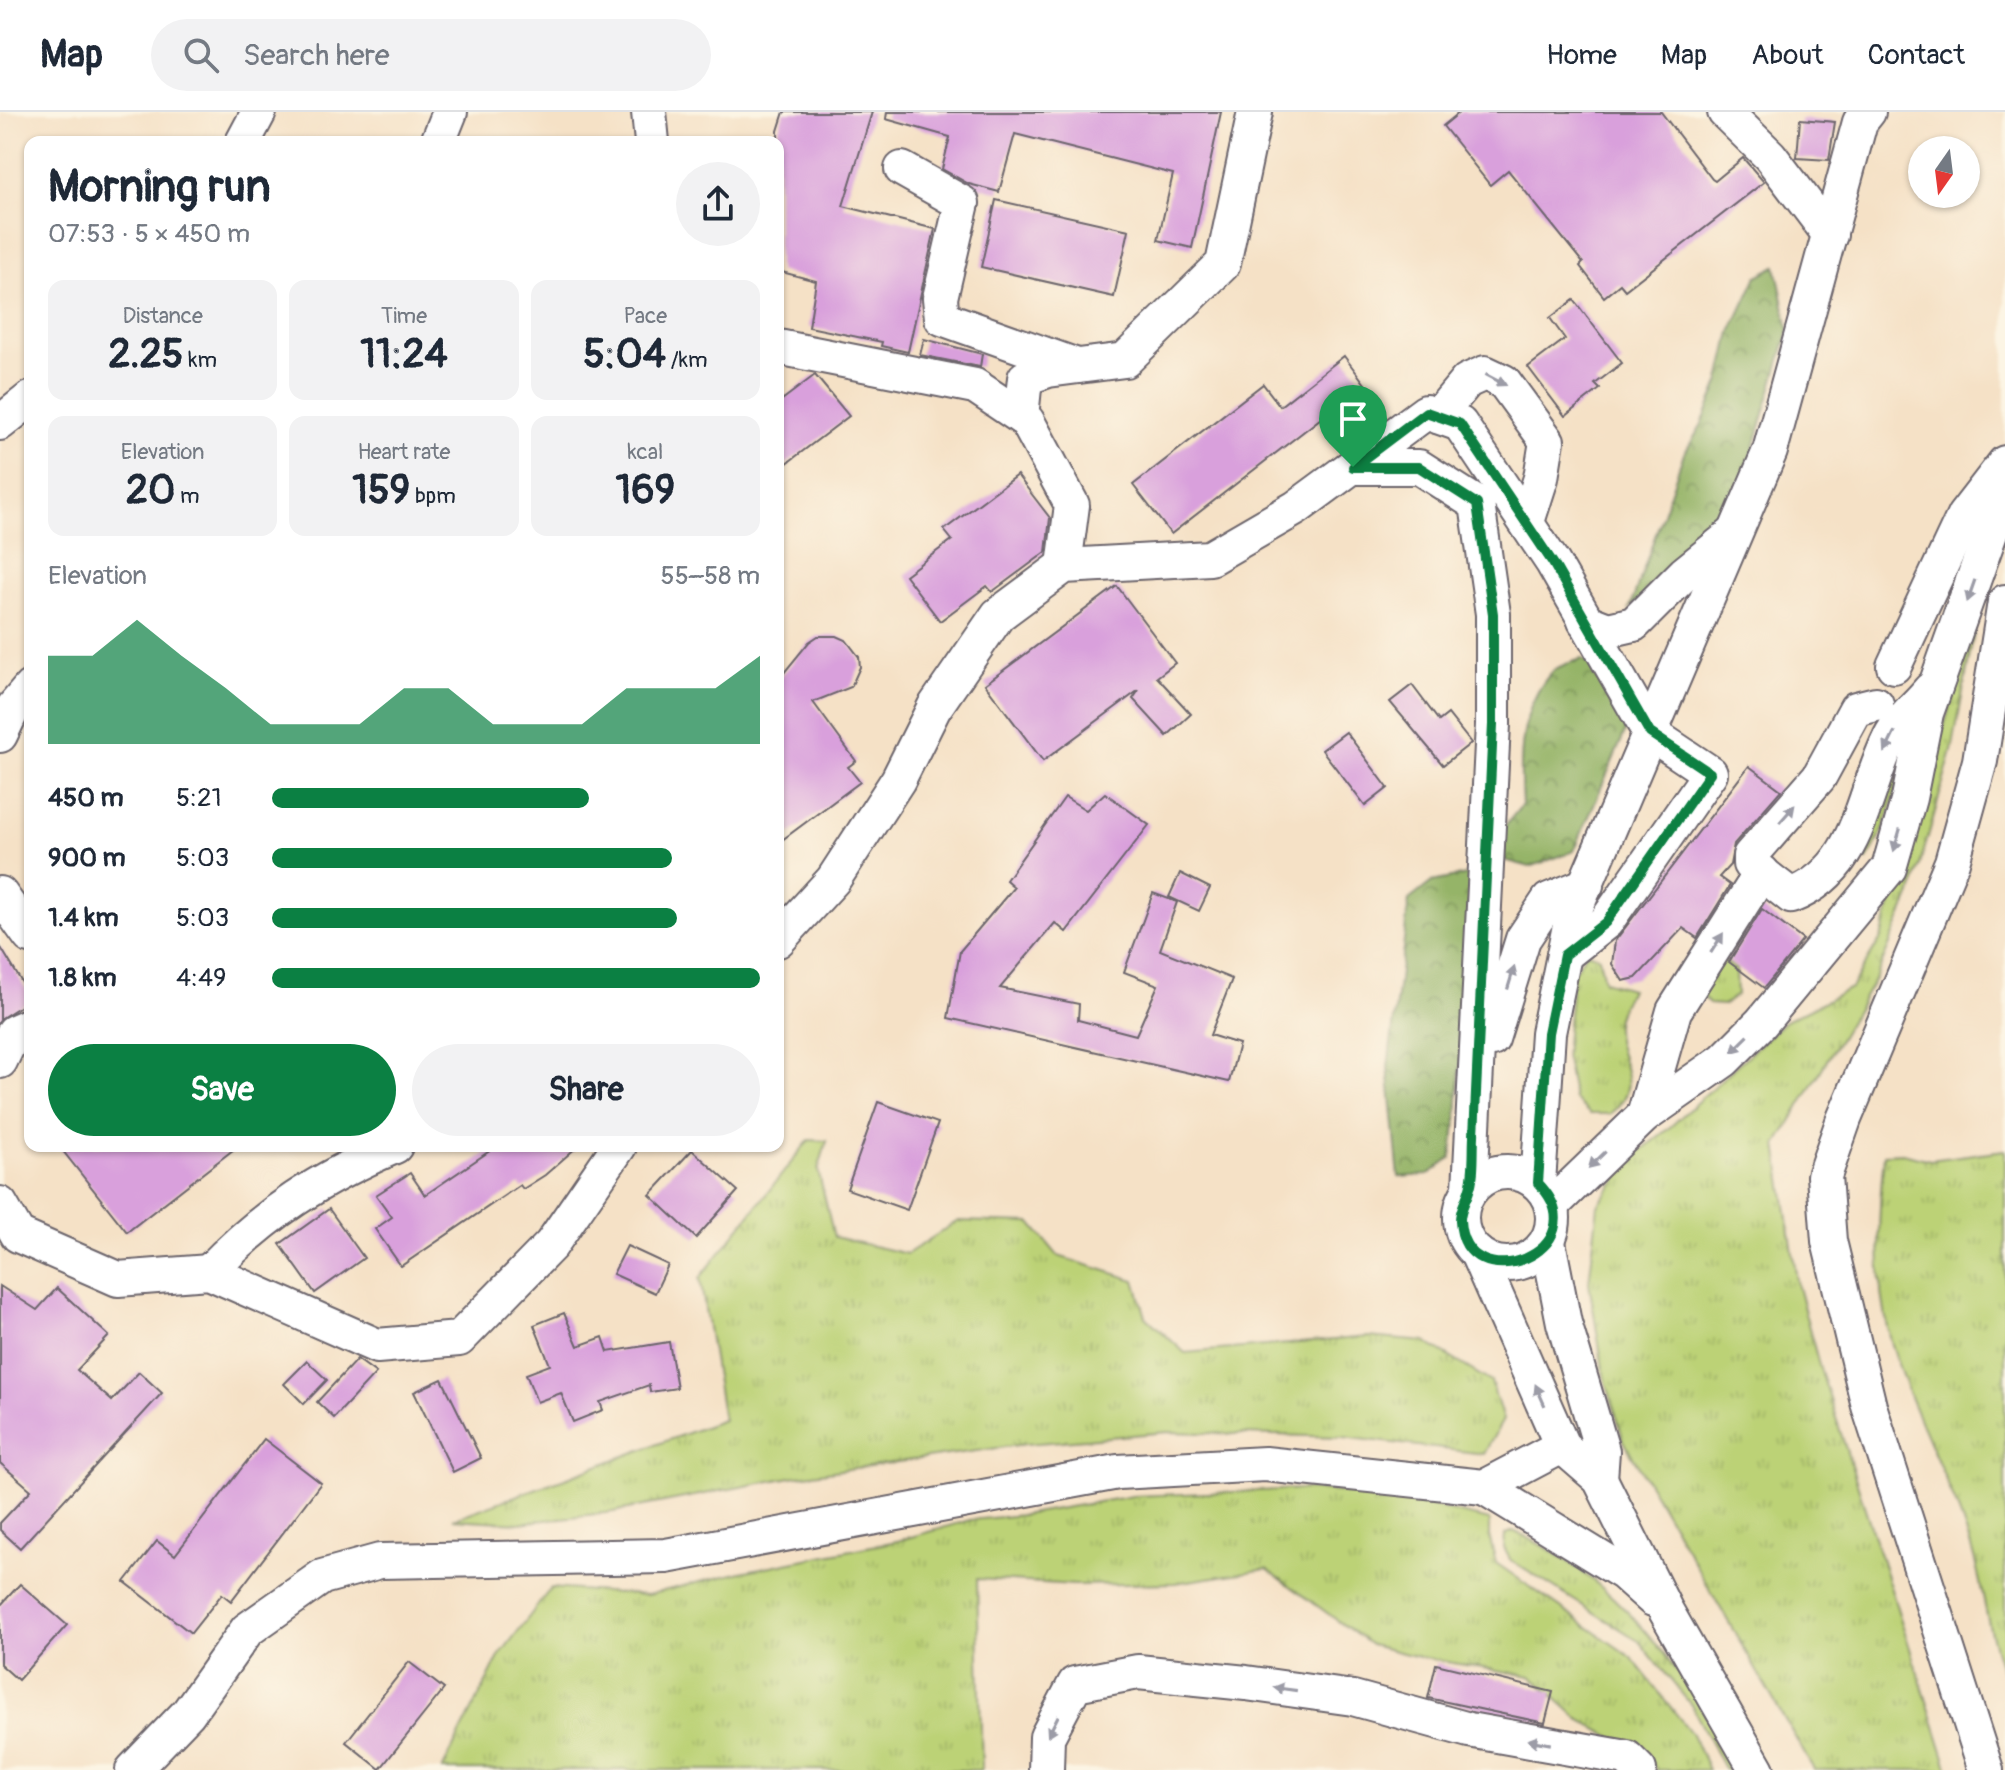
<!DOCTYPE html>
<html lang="en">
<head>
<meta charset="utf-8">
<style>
	:root { --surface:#fff; --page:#f2f2f3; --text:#1f2937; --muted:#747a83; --line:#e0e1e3; --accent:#0b8043 }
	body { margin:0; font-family:Pangolin,sans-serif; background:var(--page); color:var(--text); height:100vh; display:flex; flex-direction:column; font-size:30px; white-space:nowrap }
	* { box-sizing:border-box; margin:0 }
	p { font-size:26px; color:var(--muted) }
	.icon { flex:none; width:44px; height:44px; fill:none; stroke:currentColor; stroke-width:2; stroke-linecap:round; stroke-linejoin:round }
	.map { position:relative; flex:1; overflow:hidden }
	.sheet { position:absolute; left:24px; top:24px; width:760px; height:1016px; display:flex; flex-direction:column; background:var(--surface); border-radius:16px; box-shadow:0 2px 6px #0004 }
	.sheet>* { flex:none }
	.needle { width:52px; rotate:194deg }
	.tools { position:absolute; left:1908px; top:24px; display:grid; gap:16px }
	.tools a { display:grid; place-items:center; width:72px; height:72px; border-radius:50%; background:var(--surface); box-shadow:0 2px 6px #0004; font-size:40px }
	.pin { position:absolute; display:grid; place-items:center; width:68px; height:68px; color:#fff; margin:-82px -34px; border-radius:50% 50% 50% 0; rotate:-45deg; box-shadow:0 0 8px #0007 }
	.pin .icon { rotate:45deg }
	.round { display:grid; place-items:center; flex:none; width:84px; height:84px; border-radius:42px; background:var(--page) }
	.summary { display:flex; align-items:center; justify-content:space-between; height:136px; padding:0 24px }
	h1 { font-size:44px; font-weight:700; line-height:60px }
	.stats { display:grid; grid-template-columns:repeat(3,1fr); gap:12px; height:136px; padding:8px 24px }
	.stats div { display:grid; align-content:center; border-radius:16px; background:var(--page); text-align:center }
	.stats b { font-size:40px; font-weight:700 }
	.stats small { font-size:22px; font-weight:400 }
	.stats p { font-size:22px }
	.chart { height:224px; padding:16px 24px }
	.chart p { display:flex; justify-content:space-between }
	.chart svg { width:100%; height:144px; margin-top:8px; fill:var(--accent); opacity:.7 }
	.primary-button { display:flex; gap:16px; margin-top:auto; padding:16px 24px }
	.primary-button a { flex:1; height:92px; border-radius:48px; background:var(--accent); color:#fff; font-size:32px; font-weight:700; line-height:92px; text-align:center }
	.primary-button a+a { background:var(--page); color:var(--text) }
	ul { padding:0 24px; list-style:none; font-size:26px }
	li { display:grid; grid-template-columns:128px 96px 1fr; align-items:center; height:60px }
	li i { height:20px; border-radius:10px; background:var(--accent) }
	header { display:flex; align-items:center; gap:48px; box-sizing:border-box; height:112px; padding:0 40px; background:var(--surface); border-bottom:2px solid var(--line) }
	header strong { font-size:38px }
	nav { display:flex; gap:44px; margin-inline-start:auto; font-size:28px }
	.search { width:560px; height:72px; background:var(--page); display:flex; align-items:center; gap:20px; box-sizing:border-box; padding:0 28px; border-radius:44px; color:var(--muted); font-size:30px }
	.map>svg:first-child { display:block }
</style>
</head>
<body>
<header>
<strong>Map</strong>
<div class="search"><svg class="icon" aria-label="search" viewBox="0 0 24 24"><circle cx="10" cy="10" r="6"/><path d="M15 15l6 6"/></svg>Search here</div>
<nav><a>Home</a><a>Map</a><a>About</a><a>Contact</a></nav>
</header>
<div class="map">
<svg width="2005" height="1658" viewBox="0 0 2005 1658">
	<defs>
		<pattern id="grass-tufts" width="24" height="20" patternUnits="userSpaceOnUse" patternTransform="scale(2)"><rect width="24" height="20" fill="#bcd276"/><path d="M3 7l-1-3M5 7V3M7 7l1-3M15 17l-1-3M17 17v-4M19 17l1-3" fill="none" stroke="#a1b467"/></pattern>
		<pattern id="forest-crowns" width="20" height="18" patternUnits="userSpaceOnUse" patternTransform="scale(2)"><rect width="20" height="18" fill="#95b467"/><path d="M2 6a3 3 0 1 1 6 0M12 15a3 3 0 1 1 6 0" fill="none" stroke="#799256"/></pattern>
	</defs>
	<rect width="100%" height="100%" fill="#fcf5e5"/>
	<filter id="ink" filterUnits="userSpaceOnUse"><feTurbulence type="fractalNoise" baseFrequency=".0125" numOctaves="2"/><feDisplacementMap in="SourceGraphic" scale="16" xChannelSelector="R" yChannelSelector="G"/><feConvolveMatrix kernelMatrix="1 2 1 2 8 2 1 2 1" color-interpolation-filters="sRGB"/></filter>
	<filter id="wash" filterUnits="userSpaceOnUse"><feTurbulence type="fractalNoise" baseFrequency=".006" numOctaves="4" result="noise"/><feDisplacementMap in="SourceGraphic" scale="32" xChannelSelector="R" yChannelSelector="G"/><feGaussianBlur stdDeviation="1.8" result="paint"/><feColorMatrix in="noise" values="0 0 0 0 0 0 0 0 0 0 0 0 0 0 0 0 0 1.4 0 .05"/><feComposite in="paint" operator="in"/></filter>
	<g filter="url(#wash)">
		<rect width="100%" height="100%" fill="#f5e1c6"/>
		<g fill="url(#grass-tufts)" stroke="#6f7a58" stroke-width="2">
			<path d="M1975 515 1952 639 1913 778 1876 865 1777 1033 1798 1175 1819 1253 1949 1658H1814L1624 1329 1604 1263 1589 1170 1598 1093 1632 1046 1669 1016 1785 909 1851 876 1881 826 1964 547 1956 542 1964 520Z"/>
			<path d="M1908 632C1897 671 1890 715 1867 748L1857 740 1889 662Z"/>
			<path d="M1587 840 1599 845 1604 869 1631 877C1625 888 1616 901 1616 913 1614 949 1647 971 1610 1002H1590L1574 987 1565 943 1573 860Z"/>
			<path d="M1722 847 1736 858 1737 883 1723 893 1709 892 1701 882Z"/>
			<path d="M809 1028 827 1029 818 1058 834 1125 907 1142 958 1109 1031 1111 1058 1144 1135 1168 1146 1205 1185 1241 1368 1225 1425 1230 1491 1270 1503 1308 1484 1342 1343 1325 1168 1320 1026 1332 791 1365 613 1400 519 1411 453 1407 723 1308 700 1166Z"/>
			<path d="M2005 1038V1566C1988 1525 1985 1484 1973 1442 1952 1368 1909 1299 1890 1225 1875 1165 1878 1102 1884 1042L1903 1041 1930 1048Z"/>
			<path d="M1306 1377 1389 1384 1489 1408V1424L1496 1451 1631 1545 1692 1622 1708 1658H1657L1648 1645 1579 1607 1531 1564 1423 1546 1371 1533 1267 1457 1175 1471 1075 1473 977 1467 982 1658H442L500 1543 551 1476 647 1483 741 1460 897 1429 970 1408 1022 1403 1133 1384Z"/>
			<path d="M1513 1419C1614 1463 1688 1559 1734 1658H1725L1692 1594 1638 1528 1511 1449 1504 1436 1505 1423Z"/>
		</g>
		<g fill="url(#forest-crowns)" stroke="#5c6b51" stroke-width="2">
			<path d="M1776 154 1789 218 1733 406 1630 496 1683 344 1702 312 1720 269 1731 220 1757 164Z"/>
			<path d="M1582 547 1604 560 1629 611 1574 739 1530 755 1504 748V715L1522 693C1519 647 1519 595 1553 559 1559 553 1573 550 1582 547Z"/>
			<path d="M1471 762 1457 1007 1451 1046 1428 1063 1399 1065 1388 955 1409 788 1432 770Z"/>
		</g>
		<g id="blocks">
			<g fill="#d9a0dc">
				<path d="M784 0H872L843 94 935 117 908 240 881 234 882 230 809 215 816 169 778 159V19Z"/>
				<path d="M887 0H1221L1192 136 1158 128 1173 62 1015 22 999 80 969 72 942 57 950 25 886 7Z"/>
				<path d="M1460 0H1661L1712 67 1715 69 1743 46 1764 70 1625 178 1620 172 1604 185 1580 154 1583 151 1508 58 1490 73 1443 14Z"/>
				<path d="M1800 7 1835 10 1829 48 1797 46Z"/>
				<path d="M996 88 1129 118 1114 185 981 155Z"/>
				<path d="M1574 188 1622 251 1595 272 1600 277 1565 304 1528 255 1565 227 1550 206Z"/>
				<path d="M924 227 982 242 980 255 920 243Z"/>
				<path d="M1344 244 1365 272 1171 422 1133 373 1263 272 1280 294Z"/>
				<path d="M815 263 849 304 778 358V291Z"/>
				<path d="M1017 363 1050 406 1046 440 992 480 987 474 940 509 905 463 952 428 944 418Z"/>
				<path d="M1117 474 1175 551 1157 565 1191 602 1167 624 1133 587 1139 578 1043 649 985 572Z"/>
				<path d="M818 524H837L846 528 859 545 860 555 851 575 813 590 856 649 848 655 860 670 778 731V568L809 530Z"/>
				<path d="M1412 573 1439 609 1448 602 1471 631 1443 653 1390 590Z"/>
				<path d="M1346 620 1388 676 1365 694 1322 638Z"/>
				<path d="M1749 654 1781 678 1734 732 1730 753 1719 765 1730 773 1697 826 1683 816 1636 866 1623 869 1612 852 1615 829Z"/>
				<path d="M1105 681 1149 713 1066 820 1055 811 1000 876 1079 892 1078 908 1136 923 1158 873 1124 860 1153 781 1177 790 1160 838 1232 867 1210 923 1239 932 1229 970 948 906 960 839 1014 775 1006 768 1065 685 1086 698Z"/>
				<path d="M1180 761 1210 776 1199 799 1169 785Z"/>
				<path d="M1762 797 1803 828 1764 876 1729 850Z"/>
				<path d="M0 834 30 884V888L0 907Z"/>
				<path d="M878 990 938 1011 907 1098 847 1077Z"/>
				<path d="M59 1034H238L127 1120Z"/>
				<path d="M497 1034H578L545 1063 523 1077 520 1073 401 1154 375 1117 392 1105 376 1083 410 1061 425 1083Z"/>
				<path d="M692 1038 738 1079 696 1126 650 1083Z"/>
				<path d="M329 1097 364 1146 315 1181 280 1132Z"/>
				<path d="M627 1134 668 1153 655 1181 613 1162Z"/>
				<path d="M0 1174 37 1198 57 1176 109 1224 77 1258 112 1289 139 1260 162 1281 20 1436 0 1418V1411L31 1378 0 1351Z"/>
				<path d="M564 1201 578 1234 603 1225 608 1240 669 1230 677 1276 650 1280 649 1273 600 1290 603 1298 573 1310 561 1281 537 1290 526 1262 550 1253 534 1213Z"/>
				<path d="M357 1247 376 1261 334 1306 317 1290Z"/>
				<path d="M307 1249 327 1268 304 1292 284 1272Z"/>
				<path d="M442 1267 481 1346 453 1360 414 1280Z"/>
				<path d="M264 1327 321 1371 231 1489 222 1482 191 1521 125 1470 157 1429 175 1443Z"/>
				<path d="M20 1472 67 1513 18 1568 0 1552V1494Z"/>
				<path d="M409 1550 444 1577 380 1657 346 1630Z"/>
				<path d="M1436 1552 1553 1580 1545 1611 1428 1586Z"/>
			</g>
		</g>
	</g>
	<g filter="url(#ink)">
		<use href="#blocks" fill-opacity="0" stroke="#6c656c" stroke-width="2"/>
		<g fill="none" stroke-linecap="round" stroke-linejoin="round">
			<defs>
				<g id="minor">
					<path d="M649 0 652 30"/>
					<path d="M1725 0 1770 44 1830 123"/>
					<path d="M243 30 259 0"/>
					<path d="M438 30 450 0"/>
					<path d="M902 57 962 91 940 186 942 206 1077 254"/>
					<path d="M778 235 975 274 1027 309 1072 393 1064 454"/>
					<path d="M1438 304 1467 269 1485 261 1504 270 1547 329 1541 366 1527 410"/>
					<path d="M1021 305 1025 266 1048 258 1125 248 1223 152 1255 0"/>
					<path d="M0 311 30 287"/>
					<path d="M1353 355H1419L1477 392 1493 502V612L1470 1077"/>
					<path d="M1585 509 1608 518 1634 512 1685 461 1732 423"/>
					<path d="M1894 554 1964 404 2005 351"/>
					<path d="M1876 592 1856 597 1819 665 1750 744V752L1791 784C1860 757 1861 685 1890 626 1898 609 1918 593 1930 578"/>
					<path d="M0 623 13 596 30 576"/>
					<path d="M0 782 30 824"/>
					<path d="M778 828 833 768 898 668 934 596 998 503 1064 454 1210 446 1296 396 1426 300 1460 312 1553 451 1650 621 1710 661 1606 810 1564 843"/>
					<path d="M1492 927 1523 827 1549 788 1586 773"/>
					<path d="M0 949 14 920 30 913"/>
					<path d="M1644 1004 1674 899 1762 760"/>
					<circle cx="1507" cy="1106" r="46"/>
					<path d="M1538 1071 1548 921 1572 804 1770 339 1860 10 1868 0"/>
					<path d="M0 1092 18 1123 118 1167 209 1160 377 1234 459 1227 551 1133 619 1034"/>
					<path d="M1552 1093 1644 1004 1724 948 1761 911 1889 756 1909 686 1926 601 2005 379"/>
					<path d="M1548 1130 1564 1211 1602 1339 1600 1367"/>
					<path d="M1477 1141 1562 1334 1600 1367 1666 1499 1757 1658"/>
					<path d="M209 1160C265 1101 321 1066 395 1034"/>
					<path d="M1484 1375 1624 1461 1653 1487"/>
					<path d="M133 1658 188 1601 247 1518 322 1465 380 1449 666 1444 1118 1360 1265 1352 1484 1375 1562 1334"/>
					<path d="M1046 1658 1047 1625 1075 1572 1138 1560 1246 1571 1353 1586 1469 1618 1627 1646 1639 1658"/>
					<path d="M1986 1658 1869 1294 1829 1129 1824 1064 1844 1007 1952 750 1980 649 2005 490"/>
				</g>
			</defs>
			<use href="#minor" stroke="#6c656c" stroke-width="38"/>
			<use href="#minor" stroke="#fff" stroke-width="34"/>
		</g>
		<defs><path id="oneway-solid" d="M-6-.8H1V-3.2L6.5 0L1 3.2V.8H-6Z" transform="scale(2)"/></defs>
		<g fill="#9c9ca7">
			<use href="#oneway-solid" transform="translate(1496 268) rotate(28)"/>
			<use href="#oneway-solid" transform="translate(1971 479) rotate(109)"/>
			<use href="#oneway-solid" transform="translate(1890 630) rotate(116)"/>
			<use href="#oneway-solid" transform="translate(1787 702) rotate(-49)"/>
			<use href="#oneway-solid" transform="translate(1897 728) rotate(106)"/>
			<use href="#oneway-solid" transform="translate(1717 831) rotate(-58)"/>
			<use href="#oneway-solid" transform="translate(1511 866) rotate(-73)"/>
			<use href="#oneway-solid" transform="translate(1740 932) rotate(135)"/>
			<use href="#oneway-solid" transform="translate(1597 1048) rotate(136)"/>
			<use href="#oneway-solid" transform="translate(1540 1283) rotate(-114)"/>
			<use href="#oneway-solid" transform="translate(1285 1577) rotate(-172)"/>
			<use href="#oneway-solid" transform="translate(1053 1614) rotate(117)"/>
			<use href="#oneway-solid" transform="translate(1539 1630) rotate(-170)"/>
		</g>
	</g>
	<g fill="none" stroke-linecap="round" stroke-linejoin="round" filter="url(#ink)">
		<defs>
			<path id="route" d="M1426 300 1460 312 1553 451 1650 621 1710 661 1606 810 1564 843 1548 921 1538 1071C1604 1138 1464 1193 1460 1108 1460 1097 1466 1089 1469 1079 1475 1063 1473 1041 1474 1024L1493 612V502L1477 392 1419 355H1353Z"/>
		</defs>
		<use href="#route" stroke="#fff" stroke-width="16"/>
		<use href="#route" stroke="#0b8043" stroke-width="10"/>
	</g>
</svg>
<div class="tools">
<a><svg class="needle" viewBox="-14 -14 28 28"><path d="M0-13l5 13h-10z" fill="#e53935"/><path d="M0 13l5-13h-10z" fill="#747a83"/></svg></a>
</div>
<div class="pin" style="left:1353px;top:355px;background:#1e9e55"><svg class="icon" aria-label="arrive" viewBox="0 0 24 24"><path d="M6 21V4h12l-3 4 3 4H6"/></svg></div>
<section class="sheet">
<div class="summary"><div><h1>Morning run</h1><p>07:53 · 5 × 450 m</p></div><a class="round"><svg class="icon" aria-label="share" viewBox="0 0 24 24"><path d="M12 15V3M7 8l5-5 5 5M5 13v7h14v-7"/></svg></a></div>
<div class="stats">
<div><p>Distance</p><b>2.25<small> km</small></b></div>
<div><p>Time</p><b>11:24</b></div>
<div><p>Pace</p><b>5:04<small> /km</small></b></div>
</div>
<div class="stats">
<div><p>Elevation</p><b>20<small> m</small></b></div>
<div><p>Heart rate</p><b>159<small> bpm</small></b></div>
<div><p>kcal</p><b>169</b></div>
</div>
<div class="chart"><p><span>Elevation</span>55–58 m</p>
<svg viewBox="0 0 160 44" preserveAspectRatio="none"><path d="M0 44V17L10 17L20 6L30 17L40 27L50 38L60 38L70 38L80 27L90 27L100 38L110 38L120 38L130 27L140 27L150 27L160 17V44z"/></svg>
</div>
<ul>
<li><b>450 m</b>5:21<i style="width:65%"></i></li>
<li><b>900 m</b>5:03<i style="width:82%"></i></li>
<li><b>1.4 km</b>5:03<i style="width:83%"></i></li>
<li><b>1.8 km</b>4:49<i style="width:100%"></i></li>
</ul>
<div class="primary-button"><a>Save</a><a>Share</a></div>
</section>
</div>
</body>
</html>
